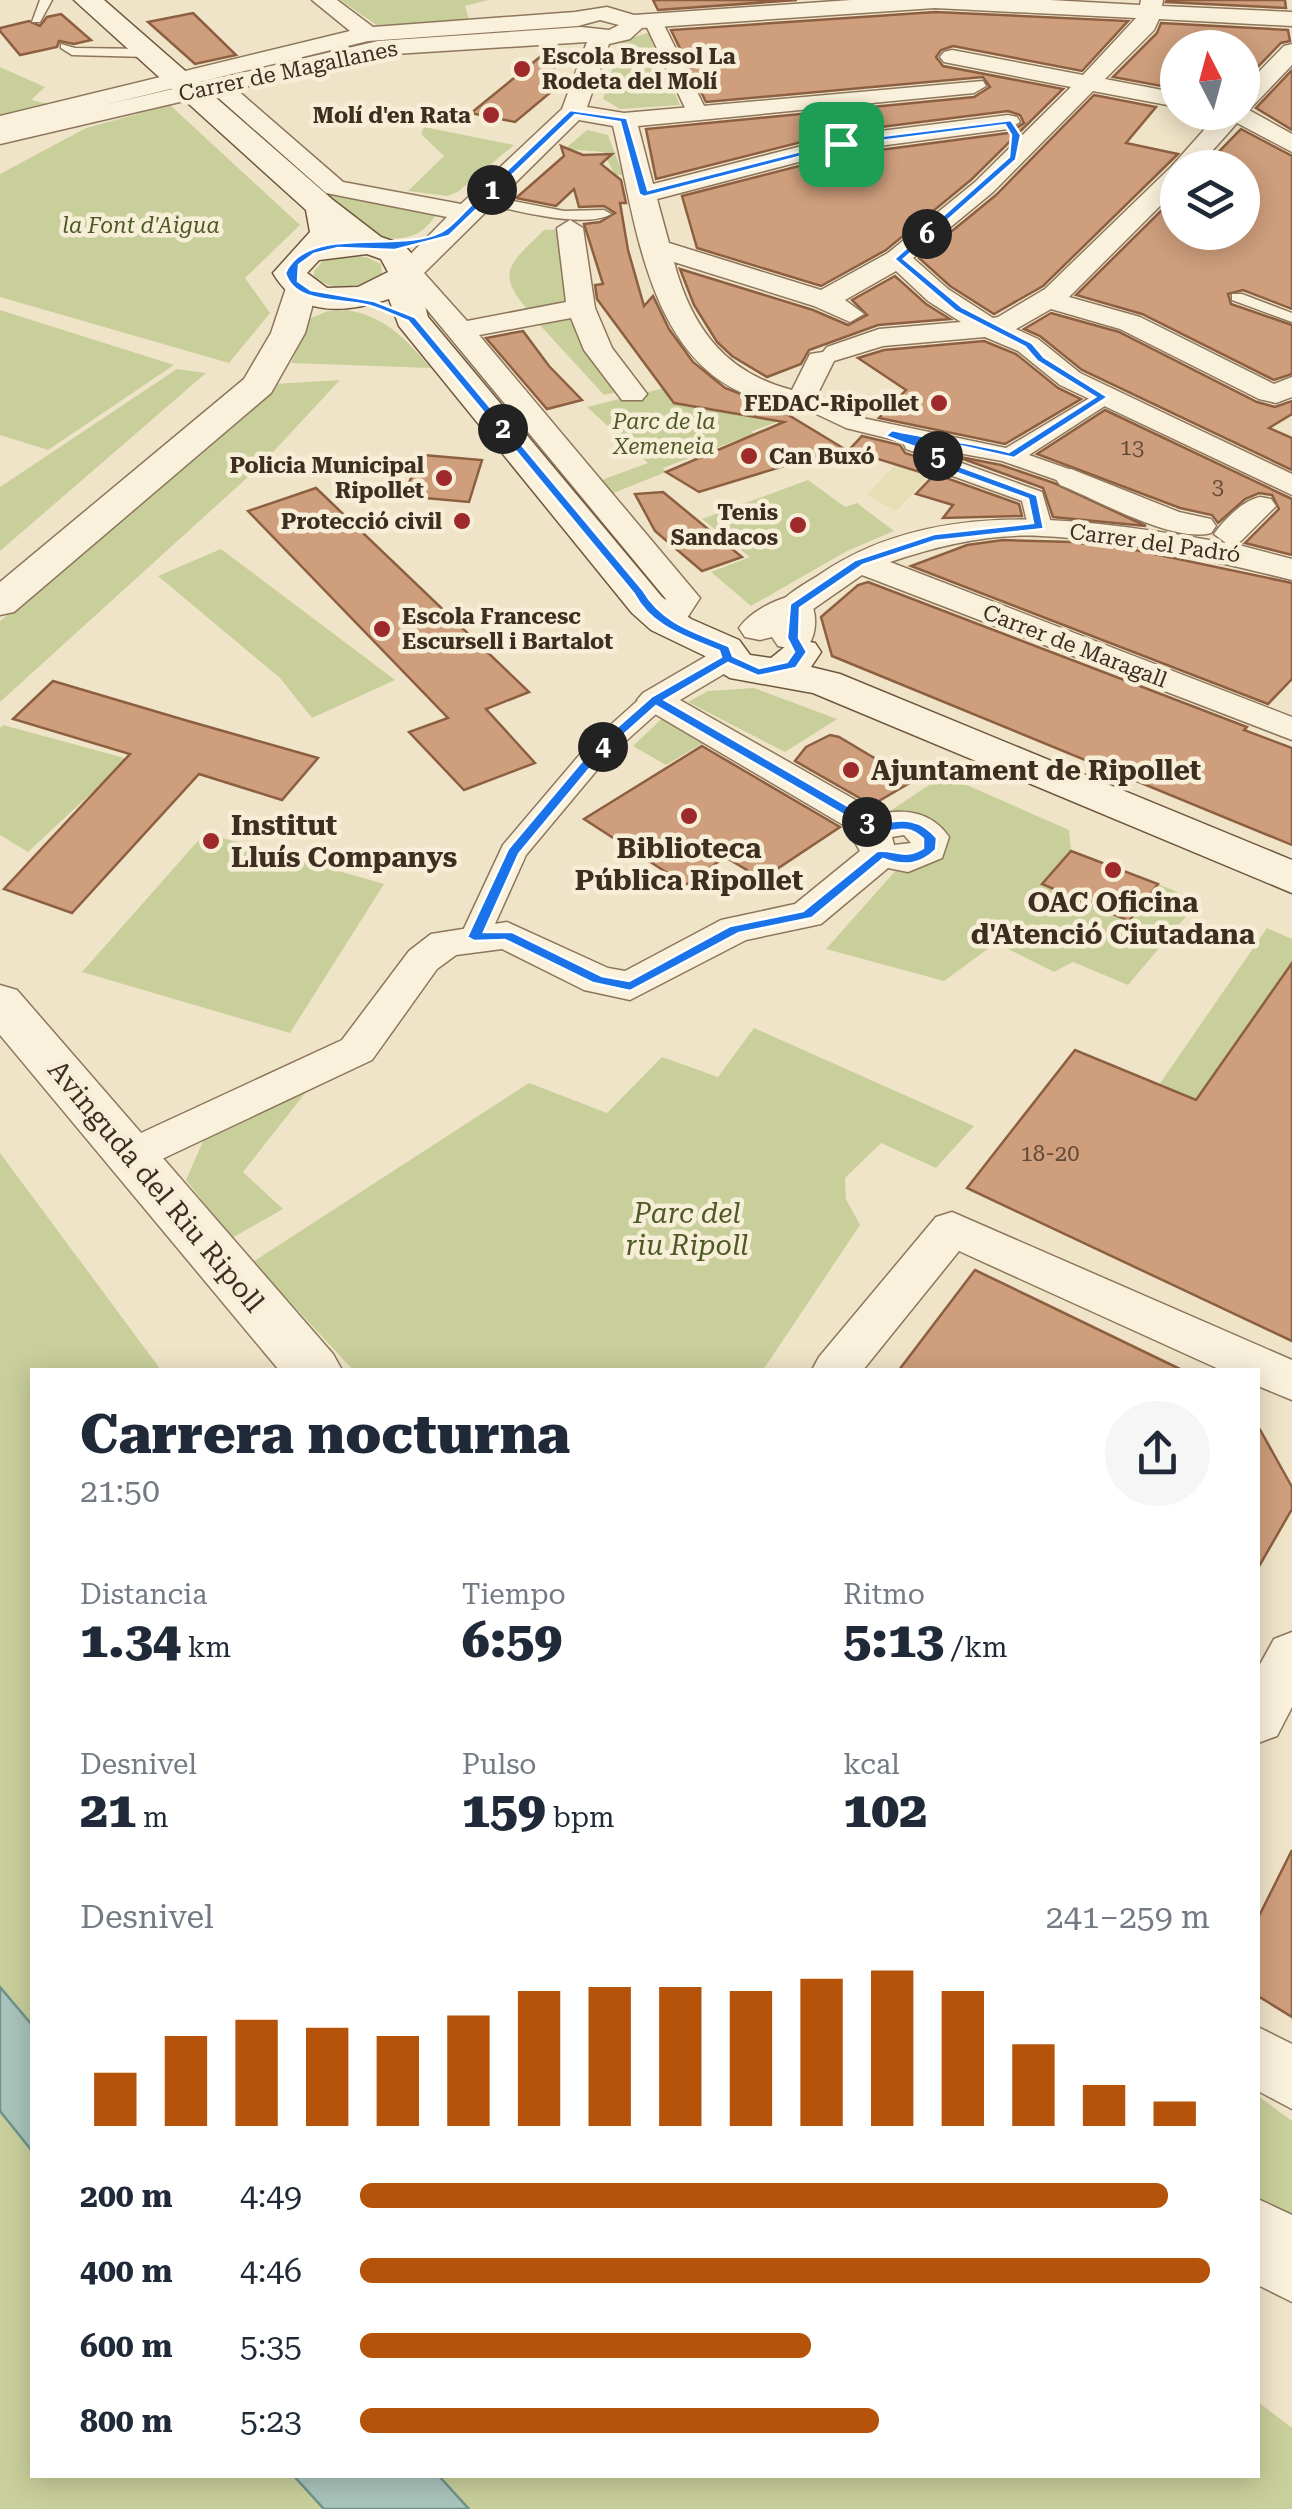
<!DOCTYPE html>
<html lang="es">
<head>
<meta charset="utf-8">
<style>
	:root { --surface:#fff; --page:#f6f6f7; --text:#1f2937; --muted:#747a83; --accent:#b45309 }
	body { margin:0; font-family:"Roboto Serif",serif; background:var(--page); color:var(--text); height:100vh; display:flex; flex-direction:column; font-size:38px; white-space:nowrap }
	* { box-sizing:border-box; margin:0 }
	p { font-size:32px; color:var(--muted) }
	.icon { flex:none; width:55px; height:55px; fill:none; stroke:currentColor; stroke-width:2; stroke-linecap:round; stroke-linejoin:round }
	.map { position:relative; flex:1; overflow:hidden }
	.details { position:absolute; left:30px; top:1368px; width:1230px; height:1110px; display:flex; flex-direction:column; background:var(--surface); border-radius:0px; box-shadow:0 5px 25px #0003 }
	.details>* { flex:none }
	.needle { width:65px; rotate:354deg }
	.buttons { position:absolute; left:1160px; top:30px; display:grid; gap:20px }
	.buttons a { display:grid; place-items:center; width:100px; height:100px; border-radius:50%; background:var(--surface); box-shadow:0 5px 25px #0003; font-size:50px }
	.pin { position:absolute; display:grid; place-items:center; width:85px; height:85px; color:#fff; margin:-42px; border-radius:20px; box-shadow:0 5px 15px #0006 }
	.km { position:absolute; width:50px; height:50px; margin:-25px; border-radius:50%; background:#222; color:#fff; font-size:28px; line-height:50px; text-align:center }
	.round { display:grid; place-items:center; flex:none; width:105px; height:105px; border-radius:52px; background:var(--page) }
	.summary { display:flex; align-items:center; justify-content:space-between; height:170px; padding:0 50px }
	h1 { font-size:55px; font-weight:800; line-height:75px }
	.stats { display:grid; grid-template-columns:repeat(3,1fr); gap:15px; height:170px; padding:10px 50px }
	.stats div { display:grid; align-content:center }
	.stats b { font-size:50px; font-weight:800 }
	.stats small { font-size:28px; font-weight:400 }
	.stats p { font-size:28px }
	.chart { height:280px; padding:20px 50px }
	.chart p { display:flex; justify-content:space-between }
	.chart svg { width:100%; height:180px; margin-top:10px; stroke:var(--accent); stroke-width:6 }
	ul { padding:0 50px; list-style:none; font-size:32px }
	li { display:grid; grid-template-columns:160px 120px 1fr; align-items:center; height:75px }
	li i { height:25px; border-radius:12px; background:var(--accent) }
	.map>svg:first-child { display:block }
</style>
</head>
<body>
<div class="map">
<svg width="1292" height="2509" viewBox="0 0 1292 2509">
	<rect width="100%" height="100%" fill="#f0e4c8"/>
	<path fill="#e6deb5" d="M898 462 933 472 896 511 867 495Z"/>
	<g fill="#c9cf9b">
		<path d="M340 0H488L465 6 469 19 378 26Z"/>
		<path d="M648 33 680 105 620 109 603 99 621 41Z"/>
		<path d="M0 67 45 87 31 100 49 104 0 116Z"/>
		<path d="M170 105 300 225 245 278 270 313 229 363 0 297V174L86 128Z"/>
		<path d="M424 127 514 145 459 191 448 196 408 191 444 156 421 134Z"/>
		<path d="M587 130 608 135 623 175H615L603 152 565 149Z"/>
		<path d="M324 190 438 212C422 237 408 240 379 238Z"/>
		<path d="M561 229 573 301 530 312C493 272 511 263 544 230Z"/>
		<path d="M344 256 366 257 381 264 382 275C363 291 333 293 314 276V271L323 261Z"/>
		<path d="M0 310 174 365 48 450 0 435Z"/>
		<path d="M347 310C387 317 405 339 431 368L291 363 311 318 328 311Z"/>
		<path d="M572 317 621 391 604 395 538 323Z"/>
		<path d="M177 369 206 373 0 551V487Z"/>
		<path d="M705 378 716 388 670 402 712 409 775 404 796 411 785 424 777 422 752 431 753 434 663 468 666 472 611 494 599 481 648 463 587 407Z"/>
		<path d="M340 380 259 467 0 702V621L203 453 274 384Z"/>
		<path d="M808 480 845 507 857 503 894 531 847 551 751 606 711 572 750 557 702 519Z"/>
		<path d="M221 549 395 680 312 718 280 678 158 576Z"/>
		<path d="M754 688 837 719 785 752 688 702 708 691Z"/>
		<path d="M668 713 710 739 666 765 633 746Z"/>
		<path d="M3 725 128 759 28 852 0 835V728Z"/>
		<path d="M944 775 1069 830 1071 851 1042 885 1128 921 1158 884 1199 901 1128 985 1073 962 1054 972 996 943 944 981 826 949 898 868 939 855 878 819Z"/>
		<path d="M205 833 384 884 290 1033 82 972Z"/>
		<path d="M1267 928 1292 939V963L1196 1099 1159 1085Z"/>
		<path d="M754 1028 974 1126 936 1168 881 1143 845 1178 846 1199 860 1225 763 1370H353L253 1262 529 1083 607 1113 662 1057 718 1077Z"/>
		<path d="M306 1092 243 1172 283 1209 232 1238 186 1180 204 1139Z"/>
		<path d="M0 1153 161 1370H32V2025L0 1987Z"/>
		<path d="M1258 2096 1292 2121V2226L1258 2200Z"/>
		<path d="M0 2111 32 2151V2475H293L324 2509H0Z"/>
		<path d="M1258 2402 1292 2428V2509H469L438 2475H1258Z"/>
	</g>
	<g fill="#a9c4bc" stroke="#6f938a" stroke-width="2.5">
		<path d="M0 1987 32 2025V2151L0 2111Z"/>
		<path d="M293 2475H438L469 2509H324Z"/>
	</g>
	<g fill="#cf9f7d" stroke="#8d5f41" stroke-width="2.5">
		<path d="M653 0H797L658 10Z"/>
		<path d="M1167 0H1285L1286 8 1166 2Z"/>
		<path d="M935 12 1128 21 1082 71 953 46 941 50 936 57 943 66 1063 89 972 179 886 250 821 286 697 248 682 196 842 155 1008 133 1024 123 1020 115 1008 111 841 132 656 179 646 129 974 97 990 87 983 77 706 102 671 30Z"/>
		<path d="M193 13 236 55 195 64 148 22Z"/>
		<path d="M61 14 91 40 74 44 59 41 57 47 20 55 0 31V28L29 21 40 26 47 17Z"/>
		<path d="M1161 23 1288 30 1290 41 1281 43 1242 83V48H1178V81L1172 88 1113 77 1157 33Z"/>
		<path d="M551 48 557 87 515 122 471 113Z"/>
		<path d="M1292 70V130L1256 108Z"/>
		<path d="M1094 95 1156 107 1126 143 1178 154 1043 286 994 314 950 286 919 258 996 195Z"/>
		<path d="M1241 129 1292 156V309L1243 290 1228 294 1231 304 1292 325V374L1274 380 1142 314 1076 295 1178 194V232H1242V168H1203Z"/>
		<path d="M561 146 583 155 612 154 601 164 621 180 626 203H620L628 250 644 306 653 296 669 329 693 362 725 388 775 407 843 448 699 492 666 472 784 422 674 403 597 299 595 285 603 284 584 224 600 222 615 213 604 206 579 207 574 189 556 206 516 198 564 156Z"/>
		<path d="M680 269 813 310 848 325 867 315 852 300 895 276 926 304 950 319 878 325 809 350 801 364 767 377 732 356 717 342 694 305Z"/>
		<path d="M1051 313 1119 332 1257 402 1275 407 1292 401V414L1269 428 1292 438V470L1082 370 1040 336 1024 329Z"/>
		<path d="M523 331 549 366 582 400 547 409 486 338Z"/>
		<path d="M984 341 1016 354 1058 388 1081 399 1005 444 879 418 906 390 858 358 884 350Z"/>
		<path d="M1105 410 1292 499V555L1245 543 1279 509 1272 495 1259 493 1245 499 1218 523 1212 515 1180 508 1037 454Z"/>
		<path d="M862 436 900 445 905 453 924 459 935 474 1019 504 1022 516 943 518 953 505 916 494 933 476 849 450Z"/>
		<path d="M423 455 482 460 469 502 402 496Z"/>
		<path d="M955 456 1001 465 1054 483 1146 526 1053 517 1043 488Z"/>
		<path d="M316 488 529 692 486 709 535 763 464 790 409 732 448 718 248 511Z"/>
		<path d="M663 492 742 557 702 571 655 531 635 494Z"/>
		<path d="M1003 540 1072 542 1135 550 1292 583V679L1268 704 911 566 967 545Z"/>
		<path d="M868 582 1247 727 1244 730 1292 748V845L832 656 821 617 858 585Z"/>
		<path d="M53 681 188 721 318 758 282 800 199 774 72 913 4 889 130 754 13 719Z"/>
		<path d="M830 735 839 737 913 781 872 805 795 761 806 747Z"/>
		<path d="M702 746 840 827 762 879 725 857 686 885 584 819Z"/>
		<path d="M1071 851 1158 884 1129 921 1042 884Z"/>
		<path d="M1292 963V1341L967 1188 1075 1050 1196 1100Z"/>
		<path d="M975 1270 1031 1297 1182 1370H899Z"/>
		<path d="M1258 1426 1292 1487V1509L1258 1568Z"/>
		<path d="M1292 1850V2017L1258 1996V1918Z"/>
	</g>
	<g fill="none" stroke-linecap="round" stroke-linejoin="round">
		<defs>
			<g id="service">
				<path d="M40 0H52L40 22H32Z"/>
				<path d="M61 44 75 48 147 49 153 53 147 57 72 55 61 48Z"/>
				<path d="M483 195 564 211 604 210 611 214C584 230 509 209 478 202L476 199Z"/>
				<path d="M1232 294H1242L1292 313V322L1232 300Z"/>
			</g>
			<g id="pedestrian">
				<path d="M653 16 662 21 706 110 703 114 696 116 686 110 644 21Z"/>
				<path d="M1103 390 1111 392 1115 397 1111 402 1029 455 1080 473 1083 478 1080 483 1071 485 1002 461 947 451 953 460 1042 492 1052 526 1040 533 1028 526 1022 501 936 470 926 456 906 449 903 442 846 428 789 401 801 394 862 418 1006 448Z"/>
				<path d="M655 692 669 700 665 706 607 758 526 855 486 944H464L460 937 503 845 587 746 645 694Z"/>
			</g>
			<g id="minor">
				<path d="M312 0H337L373 27 575 12 607 7 634 15 851 0H1050L1140 5 1141 0H1163L1162 6 1292 12V26L1159 19 1154 30 1105 79 1178 93V107L1093 91 993 192 913 258 948 289 993 318 998 317 1045 289 1171 167 1220 112H1242V89L1284 46 1292 44V65L1249 110 1292 134V152L1237 123 1197 168H1178V188L1069 297 1140 317 1274 384 1292 377V397L1276 403 1259 399 1120 329 1051 309 1016 329 1038 339 1080 373 1292 474V495L1060 385 1018 351 985 337 883 346 834 361 811 407C796 411 781 405 766 401 648 371 637 225 613 126L579 120 424 273 467 321 566 302 557 228 570 220 583 228 595 308 612 348 647 394 642 400H622L584 350 571 318 479 335 700 598 685 621H661L656 614 666 599 410 289 391 274 447 217 326 193 214 94 0 144V116L350 31ZM935 8 1136 18 1083 75 952 50 944 52 940 57 944 62 1071 87 975 182 888 253 821 290 669 243 657 199 841 151 1008 129 1020 122 1017 117 1008 115 841 136 653 184 638 126 974 93 986 86 983 81 624 113 587 107 609 44 630 39 642 28ZM600 20 619 25 609 30 581 27 378 41 100 106 368 41 578 26ZM587 42 562 109 461 204 343 182 236 89 378 55ZM674 262 814 306 850 322 864 314 845 300 896 271 928 301 961 322 879 329 827 347 823 352 810 354 792 390C725 373 691 327 674 262Z"/>
				<path d="M1071 469 1179 512 1211 519 1216 526 1211 533C1172 543 1098 500 1060 485L1055 478 1060 471Z"/>
				<path d="M1260 497 1271 499 1276 506 1241 541 1231 543 1292 559V580C1211 560 1125 540 1041 536 990 533 937 546 890 562L1292 717V740L862 575 806 614H782L777 607C787 593 805 584 819 575 938 493 1092 520 1226 543L1214 534C1225 519 1242 501 1260 497Z"/>
				<path d="M727 648 739 651 744 658 739 665 680 700 880 814C907 808 933 813 949 837L942 858 908 872 888 868 821 924 746 940 630 1000 584 990 502 949 456 955 437 969 372 1060 145 1167 130 1172 115 1167 108 1156 115 1145 342 1040 409 951 431 934 507 922 608 968 625 971 721 920 795 904 860 851 853 839 857 833 643 707 637 700 643 693 715 651ZM904 835 911 843 894 845 892 837Z"/>
				<path d="M952 1212 1292 1360V1400L1258 1386V1370H1221L959 1251 863 1370H812L819 1357 936 1217Z"/>
				<path d="M1292 1632V1707L1277 1736 1258 1743V1668L1274 1639Z"/>
				<path d="M1258 2027 1292 2044V2109L1258 2091Z"/>
			</g>
			<g id="tertiary">
				<path d="M300 279 312 282 317 289 305 333 271 393 14 612 0 615V582L244 379 271 333 288 282Z"/>
				<path d="M794 595 808 598C818 612 817 633 808 646L793 649 778 646 772 637 760 640 745 637 739 628C751 611 774 600 794 595Z"/>
				<path d="M0 985 17 990 333 1354 342 1370H279L0 1035Z"/>
				<path d="M1258 2199 1292 2215V2302L1258 2285Z"/>
			</g>
			<path id="secondary" d="M74 0H104L333 200 381 237 404 245 418 261 422 274 418 280 428 317 662 597 691 619 739 640 750 655 771 658C788 645 791 637 815 643L821 652 811 667 840 674 1292 860V893L813 693 730 678 712 667 705 656 651 630 632 613 399 326 389 299C345 313 299 318 273 273L310 232 306 210ZM367 254 381 259 388 272 358 287 327 288 307 273 319 260Z"/>
		</defs>
		<use href="#service" stroke="#8d765c" stroke-width="3"/>
		<use href="#pedestrian" stroke="#8d765c" stroke-width="3"/>
		<use href="#minor" stroke="#8d765c" stroke-width="3"/>
		<use href="#tertiary" stroke="#8d765c" stroke-width="3"/>
		<use href="#secondary" stroke="#6f573f" stroke-width="3"/>
		<use href="#service" fill="#faf1dc" fill-rule="evenodd"/>
		<use href="#pedestrian" fill="#faf1dc" fill-rule="evenodd"/>
		<use href="#minor" fill="#faf1dc" fill-rule="evenodd"/>
		<use href="#tertiary" fill="#faf1dc" fill-rule="evenodd"/>
		<use href="#secondary" fill="#faf1dc" fill-rule="evenodd"/>
	</g>
	<path fill="#1a73e8" stroke="#fff" stroke-width="2.5" fill-rule="evenodd" d="M570 110 627 118 648 190 841 141 1011 120 1021 135 1016 160 904 259 962 307 1032 343 1044 357 1108 397 1014 458 951 444H925L939 448 948 462 1037 495 1044 529 935 541 863 565 800 608 799 638 807 652 796 668 758 676 728 663 665 700 879 824C903 818 920 818 937 838L936 850C921 865 904 867 883 859L812 918 739 933 630 991 593 983 505 940 474 941 467 937 508 849 592 749 651 697 721 657 719 651C686 637 651 627 634 594L408 321C395 316 383 310 370 306 343 298 295 306 285 273 307 223 398 254 441 232 453 226 465 210 475 201 507 170 538 140 570 110ZM575 115 620 122 639 194 644 197 841 146 1005 125 1011 135 1009 157 894 259 955 311 1025 347 1037 361 1095 397 1009 452C969 442 932 439 892 430L885 436 931 453 940 467 1028 499 1033 523 934 534 855 560 790 604 787 638 794 652 787 662 759 668 733 656 729 646C695 632 662 623 643 590L415 317 374 301 311 290 298 281 299 265 314 254 338 248 395 250 449 236ZM656 706 873 832C894 834 905 822 923 839V848C905 860 895 849 877 851L803 911 730 926 629 981 602 976 512 932H484L519 854 601 755Z"/>
	<g fill="#9e2a2b" stroke="#f7eed8" stroke-width="4">
		<circle cx="522" cy="69" r="10"/>
		<circle cx="491" cy="115" r="10"/>
		<circle cx="939" cy="403" r="10"/>
		<circle cx="749" cy="456" r="10"/>
		<circle cx="444" cy="478" r="10"/>
		<circle cx="462" cy="521" r="10"/>
		<circle cx="798" cy="525" r="10"/>
		<circle cx="382" cy="629" r="10"/>
		<circle cx="851" cy="770" r="10"/>
		<circle cx="689" cy="816" r="10"/>
		<circle cx="211" cy="841" r="10"/>
		<circle cx="1113" cy="870" r="10"/>
	</g>
	<g text-anchor="middle" dominant-baseline="central" stroke-width="9" stroke-linejoin="round" paint-order="stroke">
		<g font-size="22" font-weight="bold" fill="#3d2e20" stroke="#f7eed8" text-anchor="end">
			<text x="542" y="56" text-anchor="start">Escola Bressol La<tspan x="542" dy="25">Rodeta del Molí</tspan></text>
			<text x="471" y="115">Molí d'en Rata</text>
			<text x="919" y="403">FEDAC-Ripollet</text>
			<text x="769" y="456" text-anchor="start">Can Buxó</text>
			<text x="424" y="465">Policia Municipal<tspan x="424" dy="25">Ripollet</tspan></text>
			<text x="778" y="512">Tenis<tspan x="778" dy="25">Sandacos</tspan></text>
			<text x="442" y="521">Protecció civil</text>
			<text x="402" y="616" text-anchor="start">Escola Francesc<tspan x="402" dy="25">Escursell i Bartalot</tspan></text>
		</g>
		<g font-size="22" fill="#3d2e20" stroke="#f7eed8">
			<text transform="translate(288 71) rotate(-12)">Carrer de Magallanes</text>
			<text transform="translate(1155 543) rotate(8)">Carrer del Padró</text>
			<text transform="translate(1075 646) rotate(21)">Carrer de Maragall</text>
		</g>
		<g font-size="22" font-style="italic" fill="#4d5a26" stroke="#f7eed8">
			<text x="141" y="225">la Font d'Aigua</text>
			<text x="664" y="421">Parc de la<tspan x="664" dy="25">Xemeneia</tspan></text>
		</g>
		<g font-size="22" fill="#624a37">
			<text x="1132" y="447">13</text>
			<text x="1218" y="486">3</text>
			<text x="1050" y="1153">18-20</text>
		</g>
		<g font-size="28" font-weight="bold" fill="#3d2e20" stroke="#f7eed8" text-anchor="start">
			<text x="871" y="770">Ajuntament de Ripollet</text>
			<text x="231" y="825">Institut<tspan x="231" dy="32">Lluís Companys</tspan></text>
			<text x="689" y="848" text-anchor="middle">Biblioteca<tspan x="689" dy="32">Pública Ripollet</tspan></text>
			<text x="1113" y="902" text-anchor="middle">OAC Oficina<tspan x="1113" dy="32">d'Atenció Ciutadana</tspan></text>
		</g>
		<g font-size="28" fill="#3d2e20" stroke="#f7eed8">
			<text transform="translate(156 1186) rotate(50)">Avinguda del Riu Ripoll</text>
		</g>
		<g font-size="28" font-style="italic" fill="#4d5a26" stroke="#f7eed8">
			<text x="687" y="1213">Parc del<tspan x="687" dy="32">riu Ripoll</tspan></text>
		</g>
	</g>
</svg>
<div class="buttons">
<a><svg class="needle" viewBox="-14 -14 28 28"><path d="M0-13l5 13h-10z" fill="#e53935"/><path d="M0 13l5-13h-10z" fill="#747a83"/></svg></a>
<a><svg class="icon" aria-label="layers" viewBox="0 0 24 24"><path d="M12 4l9 5-9 5-9-5zM3 14l9 5 9-5"/></svg></a>
</div>
<div class="pin" style="left:841px;top:144px;background:#1e9e55"><svg class="icon" aria-label="arrive" viewBox="0 0 24 24"><path d="M6 21V4h12l-3 4 3 4H6"/></svg></div>
<b class="km" style="left:492px;top:190px">1</b>
<b class="km" style="left:503px;top:429px">2</b>
<b class="km" style="left:867px;top:822px">3</b>
<b class="km" style="left:603px;top:747px">4</b>
<b class="km" style="left:938px;top:456px">5</b>
<b class="km" style="left:927px;top:234px">6</b>
<section class="details">
<div class="summary"><div><h1>Carrera nocturna</h1><p>21:50</p></div><a class="round"><svg class="icon" aria-label="share" viewBox="0 0 24 24"><path d="M12 15V3M7 8l5-5 5 5M5 13v7h14v-7"/></svg></a></div>
<div class="stats">
<div><p>Distancia</p><b>1.34<small> km</small></b></div>
<div><p>Tiempo</p><b>6:59</b></div>
<div><p>Ritmo</p><b>5:13<small> /km</small></b></div>
</div>
<div class="stats">
<div><p>Desnivel</p><b>21<small> m</small></b></div>
<div><p>Pulso</p><b>159<small> bpm</small></b></div>
<div><p>kcal</p><b>102</b></div>
</div>
<div class="chart"><p><span>Desnivel</span>241–259 m</p>
<svg viewBox="0 0 160 44" preserveAspectRatio="none"><path d="M5 44V31M15 44V22M25 44V18M35 44V20M45 44V22M55 44V17M65 44V11M75 44V10M85 44V10M95 44V11M105 44V8M115 44V6M125 44V11M135 44V24M145 44V34M155 44V38"/></svg>
</div>
<ul>
<li><b>200 m</b>4:49<i style="width:95%"></i></li>
<li><b>400 m</b>4:46<i style="width:100%"></i></li>
<li><b>600 m</b>5:35<i style="width:53%"></i></li>
<li><b>800 m</b>5:23<i style="width:61%"></i></li>
</ul>
</section>
</div>
</body>
</html>
